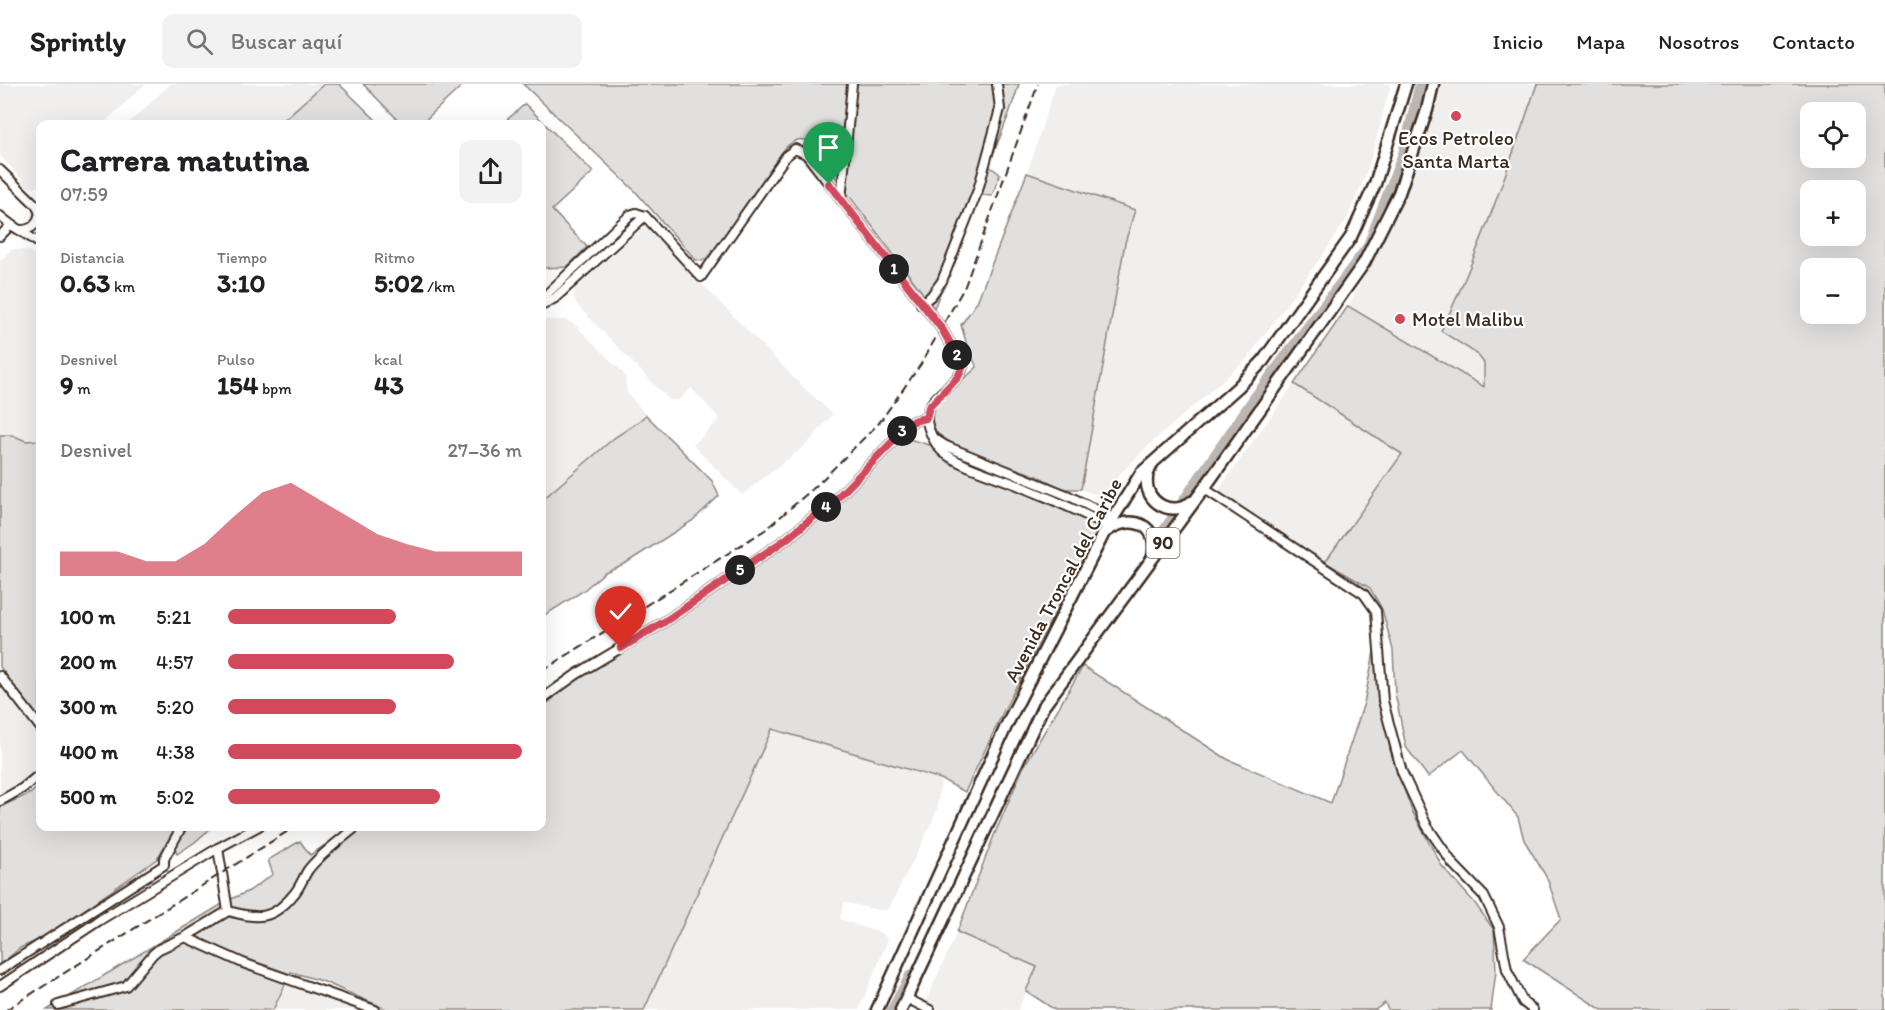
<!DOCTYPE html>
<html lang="es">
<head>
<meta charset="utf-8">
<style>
	:root { --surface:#fff; --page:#f2f2f2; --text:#202124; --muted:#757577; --line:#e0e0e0; --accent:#d1495b }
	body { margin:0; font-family:Itim,sans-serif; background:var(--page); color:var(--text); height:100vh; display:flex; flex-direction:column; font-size:22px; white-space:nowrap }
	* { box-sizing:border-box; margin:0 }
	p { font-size:20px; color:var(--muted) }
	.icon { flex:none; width:33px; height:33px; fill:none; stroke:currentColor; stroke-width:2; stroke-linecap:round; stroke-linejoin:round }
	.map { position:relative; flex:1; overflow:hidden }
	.details { position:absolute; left:36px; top:36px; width:510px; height:711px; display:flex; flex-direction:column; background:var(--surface); border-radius:12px; box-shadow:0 6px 24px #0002 }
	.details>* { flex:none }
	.fabs { position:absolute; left:1800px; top:18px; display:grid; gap:12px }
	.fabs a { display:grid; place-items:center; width:66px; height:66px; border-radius:12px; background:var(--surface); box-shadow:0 6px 24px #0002; font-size:30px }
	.pin { position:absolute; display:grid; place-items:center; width:51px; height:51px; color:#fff; margin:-62px -26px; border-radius:50% 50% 50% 0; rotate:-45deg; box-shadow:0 0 6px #0007 }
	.pin .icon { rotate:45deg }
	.km { position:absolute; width:30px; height:30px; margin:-15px; border-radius:50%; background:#222; color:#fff; font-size:16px; line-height:30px; text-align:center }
	.round { display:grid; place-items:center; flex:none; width:63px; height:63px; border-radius:12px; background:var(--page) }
	.summary { display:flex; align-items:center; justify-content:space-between; height:102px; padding:0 24px }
	h1 { font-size:33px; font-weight:700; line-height:45px }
	.metrics { display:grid; grid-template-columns:repeat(3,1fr); gap:9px; height:102px; padding:6px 24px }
	.metrics div { display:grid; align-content:center }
	.metrics b { font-size:26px; font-weight:700 }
	.metrics small { font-size:16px; font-weight:400 }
	.metrics p { font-size:16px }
	.chart { height:168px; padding:12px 24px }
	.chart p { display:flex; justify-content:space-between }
	.chart svg { width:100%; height:108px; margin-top:6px; fill:var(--accent); opacity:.7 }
	ul { padding:0 24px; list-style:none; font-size:20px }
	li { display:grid; grid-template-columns:96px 72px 1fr; align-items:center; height:45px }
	li i { height:15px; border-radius:8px; background:var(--accent) }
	header { display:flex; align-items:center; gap:36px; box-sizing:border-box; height:84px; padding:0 30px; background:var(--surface); border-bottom:2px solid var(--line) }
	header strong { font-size:28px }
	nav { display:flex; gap:33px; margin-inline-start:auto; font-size:21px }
	.search { width:420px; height:54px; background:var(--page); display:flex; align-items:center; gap:15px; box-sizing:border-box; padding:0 21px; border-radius:12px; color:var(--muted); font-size:22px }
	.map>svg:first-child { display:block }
</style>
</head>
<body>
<header>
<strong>Sprintly</strong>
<div class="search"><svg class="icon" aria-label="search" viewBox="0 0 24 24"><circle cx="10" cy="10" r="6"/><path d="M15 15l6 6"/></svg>Buscar aquí</div>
<nav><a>Inicio</a><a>Mapa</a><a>Nosotros</a><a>Contacto</a></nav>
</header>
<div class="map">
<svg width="1885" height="926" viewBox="0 0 1885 926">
	<rect width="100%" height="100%" fill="#fff"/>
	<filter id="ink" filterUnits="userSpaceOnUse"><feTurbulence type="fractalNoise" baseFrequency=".0167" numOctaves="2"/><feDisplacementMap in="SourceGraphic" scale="12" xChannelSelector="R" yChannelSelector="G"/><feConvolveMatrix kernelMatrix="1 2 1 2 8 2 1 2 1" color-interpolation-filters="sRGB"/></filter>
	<g filter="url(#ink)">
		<g fill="#f1efee">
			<path d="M0 0H145L103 40H40V101L38 103 29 104 0 71Z"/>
			<path d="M170 0H324L279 40H128Z"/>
			<path d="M1056 0H1391L1369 82 1347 135 1324 169 1246 276 1150 360 1121 389 1104 411 1091 409 1081 405 1125 159 1134 126 1027 89Z"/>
			<path d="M1438 0H1537L1495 121 1461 205 1441 246 1477 270 1484 279V303L1348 222 1377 169 1407 105Z"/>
			<path d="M645 142 803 303 833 330 808 359 742 411 693 361 720 335 691 304 679 316H669L577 221 574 213 575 205Z"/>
			<path d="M12 165 30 167 40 178V356L26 357 12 351H0V177Z"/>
			<path d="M542 236H566L575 241 625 291 627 309 648 333 645 331 634 341 614 354 542 416Z"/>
			<path d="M1294 300 1402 370 1325 478 1218 407Z"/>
			<path d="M0 601 15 617 40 651V684L24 699 0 715Z"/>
			<path d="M772 645 941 695 937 726 925 753 889 824 885 826H877L844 818 840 835 883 850 888 856 859 926H644Z"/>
			<path d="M957 848 1037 883 1018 926H940L925 919Z"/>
			<path d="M286 897 361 926H273Z"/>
		</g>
		<g fill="#e2e0de" stroke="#8e857e" stroke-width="1.5" fill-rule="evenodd">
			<path d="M324 0H339L380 40H279Z"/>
			<path d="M363 0H464L421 40H402Z"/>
			<path d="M523 0H1019C1011 28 999 54 989 82L1000 90 992 112 981 111 934 224 808 57C798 53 794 57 786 63L711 171 702 177 696 176 635 107Z"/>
			<path d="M1537 0H1885V926H1602L1523 875 1561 835 1547 794 1524 756 1518 733 1463 666 1428 693 1406 663 1395 609 1393 566 1382 525 1370 504 1325 478 1402 370 1294 300 1348 222 1484 303V279L1477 270 1441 247C1480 167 1508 84 1537 0ZM1810 28H1856V74H1810ZM1810 106H1856V152H1810ZM1856 184V230H1810V184Z"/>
			<path d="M525 20 593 88 552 126 587 163 567 183 542 184V40H502Z"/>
			<path d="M1027 89 1135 126 1125 159 1081 405C1076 405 1071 405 1067 405 1060 404 1044 395 1037 392 1008 381 962 369 938 350 934 346 930 336 931 329 935 313 965 296 977 283L969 268 961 241 977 218Z"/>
			<path d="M646 331 712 397 719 412 692 437 626 479 605 488 583 507 542 533V416L614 354 634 341Z"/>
			<path d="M0 351H12L26 357 40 356V637L0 583Z"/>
			<path d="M902 353 940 364 1052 408 1100 442 1006 622 965 708 941 695 772 645 644 926H388L322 897 291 888 273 926H47L229 816 249 807 273 790 268 776 300 757 310 771 353 743 542 742V624L554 614V610L630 563 763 476 809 443Z"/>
			<path d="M1376 558 1390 666 1412 727 1442 782 1474 818 1494 846 1496 887 1491 926H1388L1385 919 1375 926H1055L1026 907 1037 883 957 848 993 754 1023 684 1083 582 1227 675 1331 719 1364 619Z"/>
			<path d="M40 701V742L176 743 157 775 45 853 20 864 0 881V723L31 709Z"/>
			<path d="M187 743H212L195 758 177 770 175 763Z"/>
		</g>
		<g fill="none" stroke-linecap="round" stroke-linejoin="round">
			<g stroke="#bcb6b3" stroke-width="14">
				<path d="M1184 419 1255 316 1369 164 1405 70 1422 0"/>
				<path d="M1158 458 1178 429"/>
				<path d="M894 926 912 892"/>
			</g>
			<defs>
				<g id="minor">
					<path d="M0 86 36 121 40 129"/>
					<path d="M841 116 852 0"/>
					<path d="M0 132C12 143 27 150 40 160"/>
					<path d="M20 146C33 146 38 140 40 127"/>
					<path d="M0 152 10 142"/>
					<path d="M542 220 549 208 630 131 636 129 645 132 701 193 786 72 795 65 806 70 942 245 963 282C958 303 928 310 927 333 926 343 936 363 944 369 962 382 986 389 1007 397 1041 410 1075 425 1108 442"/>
					<path d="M921 220 931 212 942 197 978 106 1000 25 997 0"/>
					<path d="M543 221 555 214 645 132"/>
					<path d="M935 355 946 362 1069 412 1113 434"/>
					<path d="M1205 403 1208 407 1364 510 1376 527 1383 617 1402 688 1427 742 1453 780 1484 812 1499 843 1507 886 1523 918 1533 926"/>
					<path d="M0 592 40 643"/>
					<path d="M542 615 577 590 664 538 785 456 838 413 908 342 913 337 926 334"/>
					<path d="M0 717 23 704 40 690"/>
					<path d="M218 764 228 827"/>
					<path d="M185 853 243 879 375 926"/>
					<path d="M0 886 164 781V775L182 742"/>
					<path d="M0 902 100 836 218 764 259 742"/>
					<path d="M906 914 930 926"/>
					<path d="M58 921 126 902 153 870 159 865 185 853 228 827C258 835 272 837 294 810 300 803 303 794 308 786 321 769 341 756 357 742"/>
				</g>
				<g id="highway">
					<path d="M1152 380C1150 385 1147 390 1147 394 1144 419 1173 434 1191 418"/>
					<path d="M1107 447C1131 429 1160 440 1153 473"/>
					<path d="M877 926 1008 638 1104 449 1141 389 1238 303 1263 277 1351 153 1375 100 1406 0"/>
					<path d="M901 926 1043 623 1205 403 1364 179 1399 109 1427 26 1433 0"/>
				</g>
			</defs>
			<use href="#minor" stroke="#3b2a1e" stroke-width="12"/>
			<use href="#highway" stroke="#3b2a1e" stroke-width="15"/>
			<use href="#minor" stroke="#fff" stroke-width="8"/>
			<use href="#highway" stroke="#fff" stroke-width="10"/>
			<g stroke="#3b2a1e" stroke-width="2" stroke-dasharray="9 4.5" stroke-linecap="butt">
				<path d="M542 587 765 446 816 402 879 339 921 280 965 202 1038 0"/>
				<path d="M6 926 296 742"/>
			</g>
		</g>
	</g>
	<g fill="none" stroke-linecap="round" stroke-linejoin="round" filter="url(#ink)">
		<defs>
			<path id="route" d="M621 564 664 538 785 456 838 413 908 342 913 337 926 334 929 323 958 293 963 282 942 245 829 100"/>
		</defs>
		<use href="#route" stroke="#fff" stroke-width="12"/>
		<use href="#route" stroke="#d1495b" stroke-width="8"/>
	</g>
	<g fill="#d1495b" stroke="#fff" stroke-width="2">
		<circle cx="1456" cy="32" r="6"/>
		<circle cx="1400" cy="235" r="6"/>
	</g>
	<g text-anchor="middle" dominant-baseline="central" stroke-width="4.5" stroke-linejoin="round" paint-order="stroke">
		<rect fill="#fff" stroke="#766a62" stroke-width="1.5" x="1146.5" y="444" width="33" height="30" rx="4.5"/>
		<g font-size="18" font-weight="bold" fill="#3b2a1e">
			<text x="1163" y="459">90</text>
		</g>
		<g font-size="20" fill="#3b2a1e" stroke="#fff">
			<text x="1456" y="54">Ecos Petroleo<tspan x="1456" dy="23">Santa Marta</tspan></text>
			<text x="1412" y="235" text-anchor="start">Motel Malibu</text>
		</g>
		<g font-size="20" fill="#3b2a1e" stroke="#fff">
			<text transform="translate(1063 496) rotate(-62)">Avenida Troncal del Caribe</text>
		</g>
	</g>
</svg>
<div class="fabs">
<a><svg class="icon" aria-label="locate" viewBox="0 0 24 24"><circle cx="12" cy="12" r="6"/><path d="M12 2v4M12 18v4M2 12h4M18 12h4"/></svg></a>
<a>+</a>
<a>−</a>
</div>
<div class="pin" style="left:829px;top:100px;background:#1e9e55"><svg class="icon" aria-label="arrive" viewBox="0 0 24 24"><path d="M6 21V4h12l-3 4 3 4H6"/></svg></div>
<div class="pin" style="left:621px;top:564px;background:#d93025"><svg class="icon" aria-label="check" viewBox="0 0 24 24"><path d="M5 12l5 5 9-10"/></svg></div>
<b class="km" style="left:894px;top:185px">1</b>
<b class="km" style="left:957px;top:271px">2</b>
<b class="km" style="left:902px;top:347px">3</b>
<b class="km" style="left:826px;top:423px">4</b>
<b class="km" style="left:740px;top:486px">5</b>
<section class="details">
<div class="summary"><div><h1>Carrera matutina</h1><p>07:59</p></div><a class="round"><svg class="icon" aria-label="share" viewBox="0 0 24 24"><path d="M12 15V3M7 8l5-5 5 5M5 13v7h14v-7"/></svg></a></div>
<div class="metrics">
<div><p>Distancia</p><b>0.63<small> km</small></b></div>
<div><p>Tiempo</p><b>3:10</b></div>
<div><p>Ritmo</p><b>5:02<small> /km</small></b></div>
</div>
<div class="metrics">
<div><p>Desnivel</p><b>9<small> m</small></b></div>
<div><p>Pulso</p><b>154<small> bpm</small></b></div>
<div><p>kcal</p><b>43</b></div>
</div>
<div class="chart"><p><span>Desnivel</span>27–36 m</p>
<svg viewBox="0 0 160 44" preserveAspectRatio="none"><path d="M0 44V34L10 34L20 34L30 38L40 38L50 31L60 20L70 10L80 6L90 13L100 20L110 27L120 31L130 34L140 34L150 34L160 34V44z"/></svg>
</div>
<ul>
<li><b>100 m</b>5:21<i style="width:57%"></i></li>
<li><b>200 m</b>4:57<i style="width:77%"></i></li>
<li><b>300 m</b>5:20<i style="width:57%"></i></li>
<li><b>400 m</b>4:38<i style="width:100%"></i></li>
<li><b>500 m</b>5:02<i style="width:72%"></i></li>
</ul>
</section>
</div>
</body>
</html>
